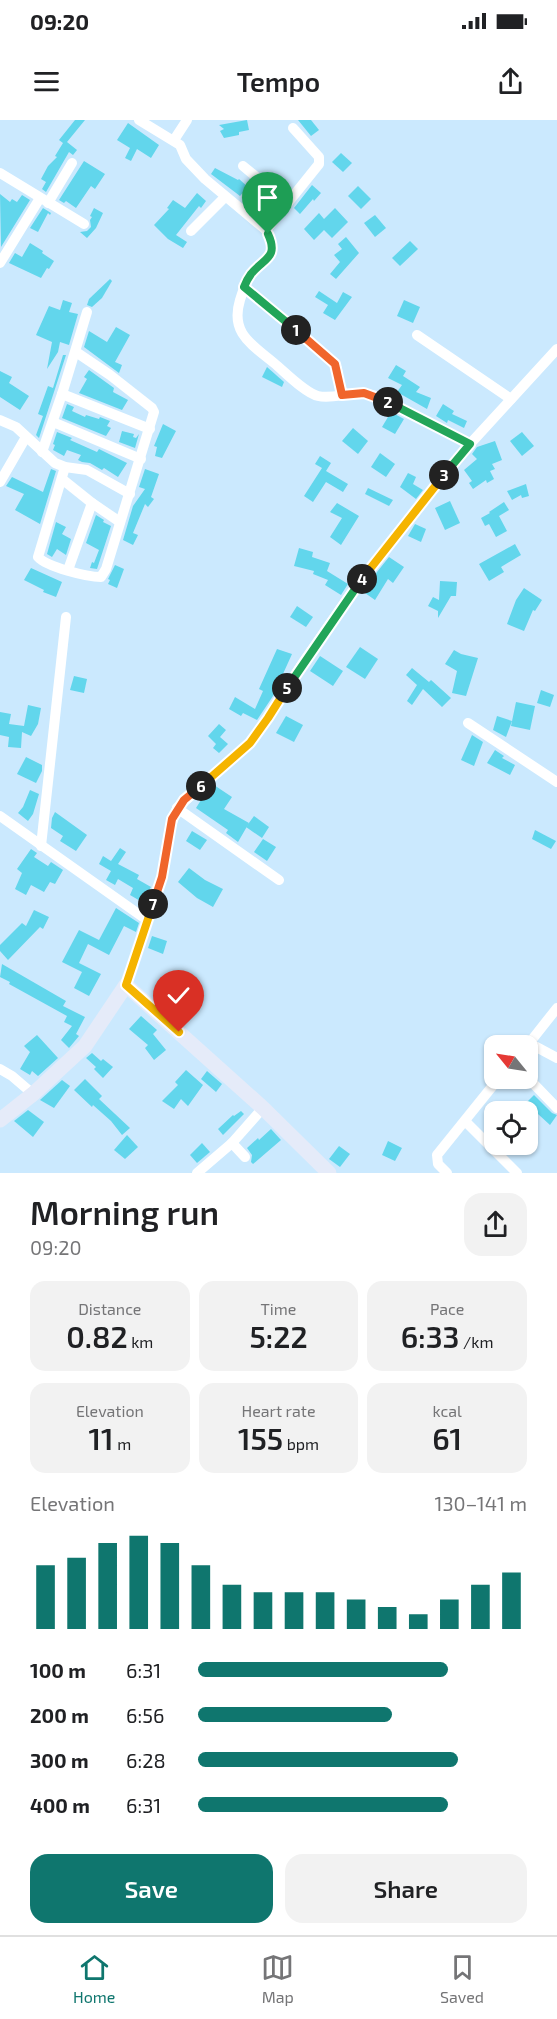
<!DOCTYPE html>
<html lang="en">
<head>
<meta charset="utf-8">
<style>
	:root { --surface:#fff; --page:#f2f2f2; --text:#202124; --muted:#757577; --line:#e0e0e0; --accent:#0f766e }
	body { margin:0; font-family:"Exo 2",sans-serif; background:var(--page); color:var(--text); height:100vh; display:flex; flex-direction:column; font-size:22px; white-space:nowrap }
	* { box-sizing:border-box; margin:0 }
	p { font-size:20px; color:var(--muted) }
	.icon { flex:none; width:33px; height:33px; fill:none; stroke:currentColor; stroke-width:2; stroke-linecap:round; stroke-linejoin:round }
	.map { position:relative; height:1053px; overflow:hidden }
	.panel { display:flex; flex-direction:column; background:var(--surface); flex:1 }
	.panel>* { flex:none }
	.needle { width:39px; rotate:300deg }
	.controls { position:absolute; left:484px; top:915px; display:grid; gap:12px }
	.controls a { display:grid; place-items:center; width:54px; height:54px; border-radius:12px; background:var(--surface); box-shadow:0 2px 4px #0004; font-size:30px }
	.pin { position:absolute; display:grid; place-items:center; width:51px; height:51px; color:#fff; margin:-62px -26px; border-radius:50% 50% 50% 0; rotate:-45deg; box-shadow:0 0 6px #0007 }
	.pin .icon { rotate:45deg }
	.km { position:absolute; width:30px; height:30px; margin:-15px; border-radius:50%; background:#222; color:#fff; font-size:16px; line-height:30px; text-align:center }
	.round { display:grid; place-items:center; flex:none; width:63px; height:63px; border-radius:18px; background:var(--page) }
	.overview { display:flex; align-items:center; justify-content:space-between; height:102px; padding:0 30px }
	h1 { font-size:33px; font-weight:600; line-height:45px }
	.metrics { display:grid; grid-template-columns:repeat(3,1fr); gap:9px; height:102px; padding:6px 30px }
	.metrics div { display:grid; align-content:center; border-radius:15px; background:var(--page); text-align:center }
	.metrics b { font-size:30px; font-weight:600 }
	.metrics small { font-size:16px; font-weight:400 }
	.metrics p { font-size:16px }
	.chart { height:168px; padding:12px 30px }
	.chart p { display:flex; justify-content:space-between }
	.chart svg { width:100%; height:108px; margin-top:6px; stroke:var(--accent); stroke-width:6 }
	.action { display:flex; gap:12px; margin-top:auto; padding:12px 30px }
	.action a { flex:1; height:69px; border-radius:18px; background:var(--accent); color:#fff; font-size:24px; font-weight:600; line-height:69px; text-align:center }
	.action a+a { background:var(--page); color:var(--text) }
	ul { padding:0 30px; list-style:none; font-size:20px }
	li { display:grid; grid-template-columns:96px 72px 1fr; align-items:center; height:45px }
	li i { height:15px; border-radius:8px; background:var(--accent) }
	.status { display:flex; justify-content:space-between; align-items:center; height:42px; padding:0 30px; background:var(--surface); direction:ltr }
	.status svg { height:16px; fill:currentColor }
	header { display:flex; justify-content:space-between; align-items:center; height:78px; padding:0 30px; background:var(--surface); font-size:27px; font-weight:600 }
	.dock { display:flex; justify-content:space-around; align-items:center; height:84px; border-top:2px solid var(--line); background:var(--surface); font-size:16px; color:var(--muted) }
	.dock a { display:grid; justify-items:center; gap:3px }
	.dock .selected { color:var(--accent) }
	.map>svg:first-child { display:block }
</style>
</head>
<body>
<div class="status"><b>09:20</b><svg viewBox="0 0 49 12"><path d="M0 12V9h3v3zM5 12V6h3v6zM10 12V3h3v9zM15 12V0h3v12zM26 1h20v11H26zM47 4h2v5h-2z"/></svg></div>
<header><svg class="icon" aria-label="menu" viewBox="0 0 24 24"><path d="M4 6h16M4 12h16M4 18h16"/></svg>Tempo<svg class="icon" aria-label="share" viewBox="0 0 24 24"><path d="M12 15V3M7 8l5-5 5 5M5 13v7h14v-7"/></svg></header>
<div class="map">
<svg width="557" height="1053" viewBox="0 0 557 1053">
	<rect width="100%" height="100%" fill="#cbe9fe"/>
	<g fill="#62d6ec">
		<path d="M75 0H85L67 22 77 30 73 35 69 32 46 72 42 69 46 62 41 59 48 46 57 37 55 36 63 23 59 20Z"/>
		<path d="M247 0 249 10 239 12V15L224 18 220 11 224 9 219 5Z"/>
		<path d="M298 0H311L319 10 311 16Z"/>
		<path d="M128 3 159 25 151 38 137 29 131 41 125 38 130 28 117 20Z"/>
		<path d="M341 33 352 43 343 52 332 42Z"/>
		<path d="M84 41 105 54 95 69 91 66 76 88 66 81 64 83 59 80Z"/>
		<path d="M215 48 238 60 239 59 248 67 240 76 211 54Z"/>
		<path d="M312 65 321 73 314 81 313 79 300 94 294 88Z"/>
		<path d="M358 66 371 79 361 89 348 76Z"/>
		<path d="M197 73 206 81 201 88 199 86 176 115 187 122 183 128 168 119 154 105 169 89 167 88 173 80 185 88Z"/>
		<path d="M0 74 10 82 12 79 17 82 22 75 30 80 1 127Z"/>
		<path d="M43 88 51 93 50 95 48 93 38 112 30 108Z"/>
		<path d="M94 88 103 93 96 108 87 118 80 112 87 111 91 107 90 100 92 97 90 96Z"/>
		<path d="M335 88 348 102 332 118 324 110 314 120 304 109 319 93 324 99Z"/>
		<path d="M375 95 386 108 375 117 364 103Z"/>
		<path d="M346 117 359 133 336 159 330 154 340 142 334 135 342 129 338 124Z"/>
		<path d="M410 121 418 129 400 146 392 138Z"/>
		<path d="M30 123 43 131 42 133 54 141 49 149 47 148 41 158 9 143 15 133 22 137Z"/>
		<path d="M110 159 112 161 102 178 92 187 87 185 89 179Z"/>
		<path d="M319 171 337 183 343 172 352 177 335 200 323 193 328 185 315 177Z"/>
		<path d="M63 180 72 183 69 192 78 194 69 225 60 222 58 232 47 249 52 222 36 215 49 186 60 190Z"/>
		<path d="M404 180 420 187 413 203 397 196Z"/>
		<path d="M116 207 130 215 115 242 122 245 119 253 84 227 89 211 107 222Z"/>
		<path d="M63 235H66L39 318 36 315 43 296 38 294 48 266 53 268Z"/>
		<path d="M396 245 406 251 403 256 420 267 416 272 431 278 427 289 397 272 402 265 388 258Z"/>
		<path d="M267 247 284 262 282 267 262 257Z"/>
		<path d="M89 250 114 268 113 272 128 280 122 290 79 273 87 259 84 257Z"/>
		<path d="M0 251 12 257 9 263 29 276 20 290 0 277Z"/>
		<path d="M67 284 74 287 72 291 85 297 86 295 99 299 100 297 110 301 107 306 111 308 106 316 62 298Z"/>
		<path d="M443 284 454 291 452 294 467 301 464 308 448 300 447 303 436 296Z"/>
		<path d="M391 292 404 299 395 314 382 307Z"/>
		<path d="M163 304 176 311 162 338 155 336 157 327 154 326Z"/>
		<path d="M353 308 368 321 358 334 342 321Z"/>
		<path d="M122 311 134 314 133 317 136 318 139 314 135 328 119 322Z"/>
		<path d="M57 312 72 318 70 320 97 332 99 329 127 343 118 357 104 348 102 350 90 343 82 342 78 340 81 335 67 330 64 336 53 330 55 325 53 324Z"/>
		<path d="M522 312 534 326 522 336 510 321Z"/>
		<path d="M495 321 502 340 492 344 495 349 490 351 494 359 487 363 486 360 473 369 469 363 472 361 464 350 477 339 472 334 477 327Z"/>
		<path d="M380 333 395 344 386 357 371 347Z"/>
		<path d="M320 336 331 343 326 351 348 364 343 372 326 362 313 382 304 376 322 348 315 344Z"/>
		<path d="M51 349 56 351 40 404 15 390 24 374 6 366 12 357 43 372Z"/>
		<path d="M145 349 159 354 151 377 154 379 148 387 145 384 133 413 138 415 133 425 123 420 133 386 145 369 139 367Z"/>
		<path d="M408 353 416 357 413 364 423 370 416 379 400 367Z"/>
		<path d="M526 364 529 376 522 378 521 375 512 380 507 371Z"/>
		<path d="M368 368 393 380 389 386 365 374Z"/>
		<path d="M450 381 460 403 445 410 435 388Z"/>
		<path d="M504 382 509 390 499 396 507 411 496 417 489 404 485 406 481 398 490 393 489 392Z"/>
		<path d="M337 383 359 396 341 425 330 417 342 398 330 392Z"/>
		<path d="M96 395 104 400 103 402 111 406 97 449 90 448 92 442 94 443 99 430 86 423Z"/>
		<path d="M56 402 66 407 62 414 71 419 66 435 57 429 52 437 47 434Z"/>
		<path d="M415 404 426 409 421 422 408 416Z"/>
		<path d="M515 424 521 435 501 447 504 452 489 461 479 444Z"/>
		<path d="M299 428 313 432 312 437 330 443 327 451 348 464 341 475 325 465 328 460 313 454 314 451 294 446Z"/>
		<path d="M389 437 404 447 393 463 388 459 375 480 365 473 377 452Z"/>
		<path d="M115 445 124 449 117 468 108 464 110 460 108 459Z"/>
		<path d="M31 448 62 462 56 477 43 472 44 470 24 460Z"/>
		<path d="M440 461 457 462 456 476H451L438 498V491L428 486 433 477 439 480Z"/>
		<path d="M524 468 542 480 535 491 533 490 524 511 507 504 516 480Z"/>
		<path d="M297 486 313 497 306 507 290 497Z"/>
		<path d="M360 527 378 539 365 559 346 547Z"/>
		<path d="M277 529 292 534 273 576 257 600 243 593 241 596 229 589 235 577 255 589 263 571 259 569Z"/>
		<path d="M454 530 461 534 478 538 466 576 452 573 457 551 445 544Z"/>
		<path d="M320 536 343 551 333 566 310 551Z"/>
		<path d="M412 548 429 562 431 560 451 578 442 587 423 569 412 585 407 581 417 565 406 555Z"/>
		<path d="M74 556 87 559 84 573 70 570Z"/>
		<path d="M541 570 554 575 550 587 537 583Z"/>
		<path d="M516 582 535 586 530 610 511 606Z"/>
		<path d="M28 585 41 588 38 604 31 616 22 612 21 628 8 627 9 617 0 615V592L11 594 9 604 24 606Z"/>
		<path d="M286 596 303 605 294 622 276 613Z"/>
		<path d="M497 596 512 601 506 617 493 610Z"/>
		<path d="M219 604 226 610 220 617 228 624 219 633 213 628 216 624 208 616Z"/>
		<path d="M472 615 483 622 474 646 461 640Z"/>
		<path d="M495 630 504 636 502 638 515 645 510 655 487 643Z"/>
		<path d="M26 637 42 645V651L36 663 17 654Z"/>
		<path d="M214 665 232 677 224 689 249 703 238 722 226 713 228 710 196 688 206 672Z"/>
		<path d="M30 670 39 674 33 694 28 701 18 693 23 687Z"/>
		<path d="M55 692 87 715 76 731 60 721 63 716 51 708 52 698Z"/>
		<path d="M254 696 269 707 262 718 246 707Z"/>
		<path d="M535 710 556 721 551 729 532 719Z"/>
		<path d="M192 711 207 720 200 730 186 721Z"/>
		<path d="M263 719 276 727 267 741 254 732Z"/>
		<path d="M120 728 126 732 118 744 139 755 137 759 151 767 142 782 130 775 133 768 118 759 115 765 106 760 111 751 99 744 103 736 111 741Z"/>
		<path d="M31 729 37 733 34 737 48 746 51 742 63 750 55 764 50 762 44 772 31 765 26 775 15 769 22 753 17 749Z"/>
		<path d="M189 748 205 760 223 769 213 787 197 778 178 762Z"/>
		<path d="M116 788 139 803 136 812 124 806 109 835 88 824 79 843 101 854 89 876 74 868 82 852 62 842 79 810 99 820Z"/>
		<path d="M34 790 49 797 43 809 40 807 8 840 0 831V825L22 803 26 806Z"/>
		<path d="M152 816 167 821 163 834 148 828Z"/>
		<path d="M2 844 66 881 63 886 85 897 76 914 79 916 69 928 61 920 72 906 64 902 67 896 9 864 10 862 0 857Z"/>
		<path d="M162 861 174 868 166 882 154 875Z"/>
		<path d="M141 896 157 910 153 914 166 930 154 940 145 928 148 925 129 909Z"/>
		<path d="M37 915 58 938 38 956 32 951 30 955 20 949 30 932 24 926Z"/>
		<path d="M92 933 101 941 103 939 113 947 103 958 94 949 96 947 86 938Z"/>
		<path d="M186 950 203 965 188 986 181 979 174 989 162 981 178 965 175 962Z"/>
		<path d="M207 951 222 964 216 972 201 959Z"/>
		<path d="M85 959 102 976 99 979 130 1008 122 1015 111 1001 93 985 92 987 74 970Z"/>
		<path d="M62 960 70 966 54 988 40 980Z"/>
		<path d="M534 975 552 993 557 995 550 1005 526 983Z"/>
		<path d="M28 990 44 1002 33 1017 14 1001Z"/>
		<path d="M241 991 244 994 223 1015 218 1009 233 995 234 996Z"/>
		<path d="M271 1009 281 1020 253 1044 251 1042 252 1035 247 1028 258 1018 259 1020Z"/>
		<path d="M127 1015 138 1027 125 1039 114 1030Z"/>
		<path d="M388 1021 402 1028 395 1041 382 1035Z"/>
		<path d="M202 1023 210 1032 197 1043 190 1035Z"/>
		<path d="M339 1026 350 1034 340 1047 329 1039Z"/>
	</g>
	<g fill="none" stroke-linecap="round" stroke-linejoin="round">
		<g stroke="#fff" stroke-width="10">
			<path d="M139 0 180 25 186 39 205 59 266 110 270 117 272 131C268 142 258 145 251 154 245 162 243 171 240 180 230 213 251 224 274 243 285 252 305 273 318 276 334 280 352 270 373 275L470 324"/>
			<path d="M174 20 187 0"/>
			<path d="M243 46 288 83"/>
			<path d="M0 53 84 104"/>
			<path d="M48 83 72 43"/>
			<path d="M266 110 319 44V37L293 8"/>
			<path d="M191 111 225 77"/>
			<path d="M0 143 40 78"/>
			<path d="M244 167 334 243 337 249 341 275"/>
			<path d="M417 215 511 279"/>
			<path d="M62 274 150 309"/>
			<path d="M0 300 16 307 55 343 65 347 87 350 130 374"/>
			<path d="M53 302 141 339"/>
			<path d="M42 332 62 274 87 192"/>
			<path d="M65 347 38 437C47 447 87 457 101 457L106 449 154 292 152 288 110 255 76 232"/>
			<path d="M62 359 92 383 120 402"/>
			<path d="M0 362 26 317"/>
			<path d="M68 450 92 383"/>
			<path d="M468 603 557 662"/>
			<path d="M177 688 279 760"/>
			<path d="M0 696 147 800"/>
			<path d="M41 726 66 497"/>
			<path d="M126 865 162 757 169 712 177 688 250 623 268 598 304 541 352 472 393 419 470 324 557 229"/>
			<path d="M529 923 557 938"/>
			<path d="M527 926 557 888"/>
			<path d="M0 949 12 956 33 974"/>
			<path d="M528 958 557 988"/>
			<path d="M465 1001 517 1053"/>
			<path d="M232 1023 245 1037"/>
			<path d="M197 1053 232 1023 263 988"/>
			<path d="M447 1053 438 1044 437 1035 499 958"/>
		</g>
		<path stroke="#e5ebf9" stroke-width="15" d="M0 1000 33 974 85 926 126 865 263 988 329 1053"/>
	</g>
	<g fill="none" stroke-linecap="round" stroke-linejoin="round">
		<defs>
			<path id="split-1" d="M268 114C279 138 264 138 251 154 248 158 246 162 244 167L296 210"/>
			<path id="split-2" d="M296 210 335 244 342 275 364 273 388 282"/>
			<path id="split-3" d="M388 282 470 324 444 355"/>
			<path id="split-4" d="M362 459 444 355"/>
			<path id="split-5" d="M287 568 362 459"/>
			<path id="split-6" d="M201 666 250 623 268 598 287 568"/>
			<path id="split-7" d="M153 784 162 757 172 699 184 680 201 666"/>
			<path id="split-8" d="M153 784 126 865 179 912"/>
		</defs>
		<use href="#split-1" stroke="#fff" stroke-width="12"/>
		<use href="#split-2" stroke="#fff" stroke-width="12"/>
		<use href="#split-3" stroke="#fff" stroke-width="12"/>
		<use href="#split-4" stroke="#fff" stroke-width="12"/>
		<use href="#split-5" stroke="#fff" stroke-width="12"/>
		<use href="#split-6" stroke="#fff" stroke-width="12"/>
		<use href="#split-7" stroke="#fff" stroke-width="12"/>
		<use href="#split-8" stroke="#fff" stroke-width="12"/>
		<use href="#split-1" stroke="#22a559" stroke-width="8"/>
		<use href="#split-2" stroke="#f0652b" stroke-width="8"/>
		<use href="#split-3" stroke="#22a559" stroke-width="8"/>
		<use href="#split-4" stroke="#f5b400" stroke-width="8"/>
		<use href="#split-5" stroke="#22a559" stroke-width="8"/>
		<use href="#split-6" stroke="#f5b400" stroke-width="8"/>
		<use href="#split-7" stroke="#f0652b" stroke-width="8"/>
		<use href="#split-8" stroke="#f5b400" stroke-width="8"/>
	</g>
</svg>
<div class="controls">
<a><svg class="needle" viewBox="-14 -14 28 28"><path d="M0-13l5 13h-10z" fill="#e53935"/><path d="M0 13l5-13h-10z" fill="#757577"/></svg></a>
<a><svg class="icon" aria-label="locate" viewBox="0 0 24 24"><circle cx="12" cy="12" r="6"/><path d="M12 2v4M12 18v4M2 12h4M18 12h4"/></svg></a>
</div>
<div class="pin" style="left:268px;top:114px;background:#1e9e55"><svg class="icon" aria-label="arrive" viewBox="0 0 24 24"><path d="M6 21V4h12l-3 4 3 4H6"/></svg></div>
<div class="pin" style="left:179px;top:912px;background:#d93025"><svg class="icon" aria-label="check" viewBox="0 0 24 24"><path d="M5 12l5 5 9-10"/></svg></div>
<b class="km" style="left:296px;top:210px">1</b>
<b class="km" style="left:388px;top:282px">2</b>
<b class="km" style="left:444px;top:355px">3</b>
<b class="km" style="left:362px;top:459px">4</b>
<b class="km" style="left:287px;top:568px">5</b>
<b class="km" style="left:201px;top:666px">6</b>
<b class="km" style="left:153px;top:784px">7</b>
</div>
<section class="panel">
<div class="overview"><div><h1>Morning run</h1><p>09:20</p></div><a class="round"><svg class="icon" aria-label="share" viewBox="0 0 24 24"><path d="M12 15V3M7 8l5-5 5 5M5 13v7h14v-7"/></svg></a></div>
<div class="metrics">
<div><p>Distance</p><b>0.82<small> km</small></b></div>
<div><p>Time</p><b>5:22</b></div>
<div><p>Pace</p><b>6:33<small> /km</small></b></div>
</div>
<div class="metrics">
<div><p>Elevation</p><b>11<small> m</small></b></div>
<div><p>Heart rate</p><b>155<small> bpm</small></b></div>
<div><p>kcal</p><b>61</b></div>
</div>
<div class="chart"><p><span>Elevation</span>130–141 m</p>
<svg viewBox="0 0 160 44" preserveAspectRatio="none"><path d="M5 44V18M15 44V15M25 44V9M35 44V6M45 44V9M55 44V18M65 44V26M75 44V29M85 44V29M95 44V29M105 44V32M115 44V35M125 44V38M135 44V32M145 44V26M155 44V21"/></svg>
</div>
<ul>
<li><b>100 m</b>6:31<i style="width:76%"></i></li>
<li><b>200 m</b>6:56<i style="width:59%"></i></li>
<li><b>300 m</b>6:28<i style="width:79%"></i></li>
<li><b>400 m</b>6:31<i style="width:76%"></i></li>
</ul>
<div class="action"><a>Save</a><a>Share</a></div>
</section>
<nav class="dock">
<a class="selected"><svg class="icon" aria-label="home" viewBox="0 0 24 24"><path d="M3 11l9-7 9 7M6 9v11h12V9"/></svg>Home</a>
<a><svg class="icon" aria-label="map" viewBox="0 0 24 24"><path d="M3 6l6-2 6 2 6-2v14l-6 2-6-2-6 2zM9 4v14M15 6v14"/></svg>Map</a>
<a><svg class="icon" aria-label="saved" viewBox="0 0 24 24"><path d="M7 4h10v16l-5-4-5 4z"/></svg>Saved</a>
</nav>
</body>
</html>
